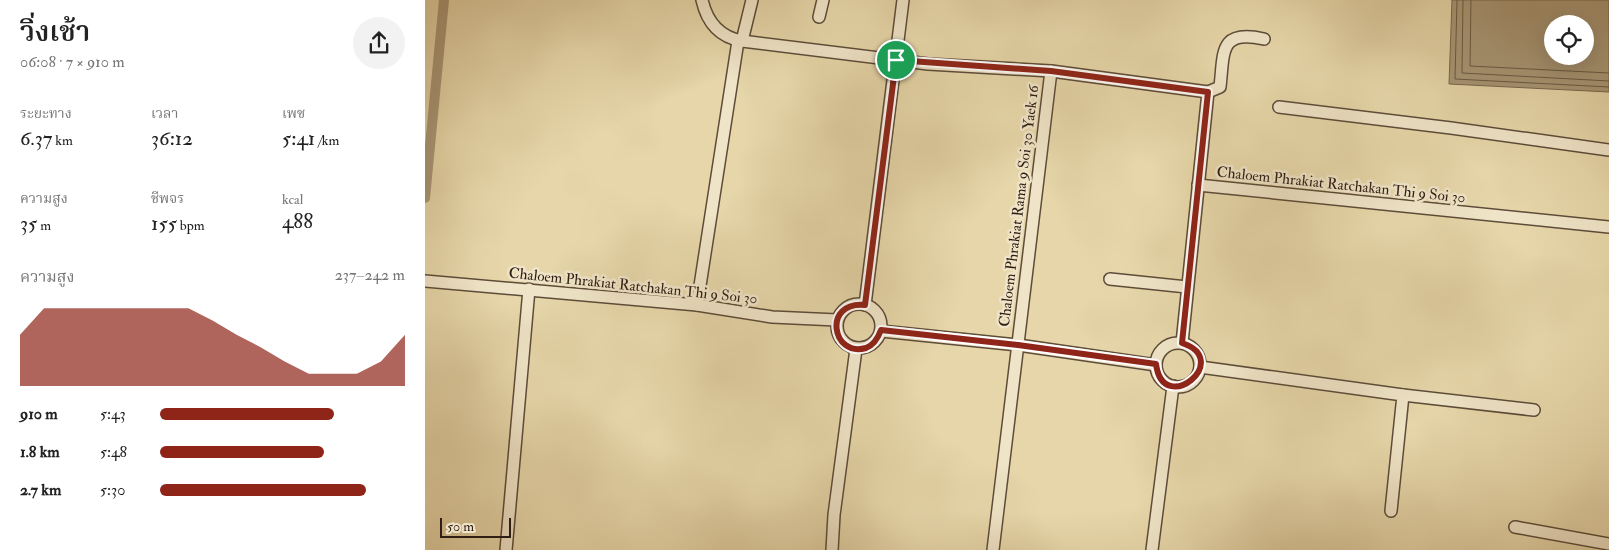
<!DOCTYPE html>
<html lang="th">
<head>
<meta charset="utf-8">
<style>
	:root { --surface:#fff; --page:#f2f2f2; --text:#222; --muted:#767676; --accent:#8f2418 }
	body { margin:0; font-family:"IM FELL Double Pica","Noto Serif Thai",serif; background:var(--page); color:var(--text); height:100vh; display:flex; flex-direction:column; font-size:19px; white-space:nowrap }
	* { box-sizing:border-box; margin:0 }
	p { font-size:16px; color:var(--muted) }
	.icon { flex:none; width:28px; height:28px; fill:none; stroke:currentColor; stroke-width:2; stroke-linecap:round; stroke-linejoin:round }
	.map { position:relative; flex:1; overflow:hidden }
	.panel { display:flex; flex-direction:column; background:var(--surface); width:425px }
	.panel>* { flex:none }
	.buttons { position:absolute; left:1119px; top:15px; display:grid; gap:10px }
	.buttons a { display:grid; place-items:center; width:50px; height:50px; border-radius:50%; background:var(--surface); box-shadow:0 5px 20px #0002; font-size:25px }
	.scale { position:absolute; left:15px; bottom:12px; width:71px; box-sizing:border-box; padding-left:5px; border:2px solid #2f1e14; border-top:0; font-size:14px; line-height:18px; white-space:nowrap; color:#2f1e14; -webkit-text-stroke:4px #efe4c7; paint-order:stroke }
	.pin { position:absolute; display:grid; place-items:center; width:42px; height:42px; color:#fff; margin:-21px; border:2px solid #fff; border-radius:50%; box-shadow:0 1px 5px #0007 }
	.round { display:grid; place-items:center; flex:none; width:52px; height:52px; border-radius:26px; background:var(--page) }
	.headline { display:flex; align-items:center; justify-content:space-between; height:85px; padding:0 20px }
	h1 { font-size:28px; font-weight:600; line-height:38px }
	.metrics { display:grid; grid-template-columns:repeat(3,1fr); gap:8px; height:85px; padding:5px 20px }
	.metrics div { display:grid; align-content:center }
	.metrics b { font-size:21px; font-weight:600 }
	.metrics small { font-size:14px; font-weight:400 }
	.metrics p { font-size:14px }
	.chart { height:140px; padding:10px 20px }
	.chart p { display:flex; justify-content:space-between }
	.chart svg { width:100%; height:90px; margin-top:5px; fill:var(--accent); opacity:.7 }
	ul { padding:0 20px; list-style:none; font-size:16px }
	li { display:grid; grid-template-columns:80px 60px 1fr; align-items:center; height:38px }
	li i { height:12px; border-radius:6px; background:var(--accent) }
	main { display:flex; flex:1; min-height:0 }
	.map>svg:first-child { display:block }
</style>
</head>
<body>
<main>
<section class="panel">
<div class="headline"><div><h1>วิ่งเช้า</h1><p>06:08 · 7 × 910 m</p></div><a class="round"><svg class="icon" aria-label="share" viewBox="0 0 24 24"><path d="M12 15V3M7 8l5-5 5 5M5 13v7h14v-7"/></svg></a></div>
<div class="metrics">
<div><p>ระยะทาง</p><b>6.37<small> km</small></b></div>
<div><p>เวลา</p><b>36:12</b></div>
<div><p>เพซ</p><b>5:41<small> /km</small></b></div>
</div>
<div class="metrics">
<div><p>ความสูง</p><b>35<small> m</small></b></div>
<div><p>ชีพจร</p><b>155<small> bpm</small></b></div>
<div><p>kcal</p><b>488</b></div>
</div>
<div class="chart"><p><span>ความสูง</span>237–242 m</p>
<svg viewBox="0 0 160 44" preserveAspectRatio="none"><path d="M0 44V19L10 6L20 6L30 6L40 6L50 6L60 6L70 6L80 12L90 19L100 25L110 32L120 38L130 38L140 38L150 32L160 19V44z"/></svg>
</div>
<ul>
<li><b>910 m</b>5:43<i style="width:71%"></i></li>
<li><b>1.8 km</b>5:48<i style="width:67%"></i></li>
<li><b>2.7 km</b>5:30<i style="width:84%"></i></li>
</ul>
</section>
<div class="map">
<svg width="1184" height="550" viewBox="0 0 1184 550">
	<rect width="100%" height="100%" fill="#e6d6a9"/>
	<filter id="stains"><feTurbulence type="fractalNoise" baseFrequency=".004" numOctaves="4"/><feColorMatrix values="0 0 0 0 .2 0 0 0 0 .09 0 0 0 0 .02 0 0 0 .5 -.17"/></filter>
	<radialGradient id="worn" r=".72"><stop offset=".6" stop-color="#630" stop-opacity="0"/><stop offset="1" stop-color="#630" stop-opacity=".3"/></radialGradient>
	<path fill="#a89776" stroke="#78674f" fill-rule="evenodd" d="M1027 0H1184V92L1024 84ZM1128 24H1160V56H1128Z"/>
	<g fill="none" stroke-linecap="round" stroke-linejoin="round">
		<g stroke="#6c5a45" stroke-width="1">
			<path d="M1032 0 1030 79 1184 87"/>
			<path d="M1038 0 1037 73 1184 81"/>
			<path d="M1046 0 1045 66 1184 73"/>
		</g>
		<path stroke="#a89776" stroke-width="10" d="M0 198 19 0"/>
		<defs>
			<g id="street">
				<path d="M277 0C282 22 294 37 317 41L503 64 626 71 783 92 757 343"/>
				<path d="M394 17 398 0"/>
				<path d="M317 41 327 0"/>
				<path d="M783 92 795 87C799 52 794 29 839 39"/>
				<path d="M854 107 1026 128 1184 150"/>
				<path d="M773 185 1184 227"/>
				<path d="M685 279 762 287"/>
				<path d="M0 281 272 305 347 317 412 320"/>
				<circle cx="434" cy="326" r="22"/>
				<path d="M272 305 313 41"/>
				<path d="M440 305 478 0"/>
				<path d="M456 331 593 345 731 365"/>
				<circle cx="753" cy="365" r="22"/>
				<path d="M775 367 978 395 966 511"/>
				<path d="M978 395 1109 410"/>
				<path d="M1090 527 1184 544"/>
				<path d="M81 550 104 289"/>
				<path d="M407 550 409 515 431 349"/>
				<path d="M568 550 626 71"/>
				<path d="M727 550 748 386"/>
			</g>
		</defs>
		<use href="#street" stroke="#5d4c39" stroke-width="14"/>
		<use href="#street" stroke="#efe4c7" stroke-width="11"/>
	</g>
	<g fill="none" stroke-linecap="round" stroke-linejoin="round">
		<defs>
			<path id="route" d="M471 60 626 71 783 92 757 343C809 360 738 418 731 364L593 345 456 330C453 338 449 345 441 348 407 358 397 301 440 305Z"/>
		</defs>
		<use href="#route" stroke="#fff" stroke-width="10"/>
		<use href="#route" stroke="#8f2418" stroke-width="6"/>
	</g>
	<g text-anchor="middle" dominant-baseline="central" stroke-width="5" stroke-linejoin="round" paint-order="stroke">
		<g font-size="15" fill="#2f1e14" stroke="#efe4c7">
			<text transform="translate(916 185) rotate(6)">Chaloem Phrakiat Ratchakan Thi 9 Soi 30</text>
			<text transform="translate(594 206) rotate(-83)">Chaloem Phrakiat Rama 9 Soi 30 Yaek 16</text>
			<text transform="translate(208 286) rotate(6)">Chaloem Phrakiat Ratchakan Thi 9 Soi 30</text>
		</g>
	</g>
	<rect width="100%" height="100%" filter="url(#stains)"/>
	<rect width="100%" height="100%" fill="url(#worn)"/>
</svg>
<div class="buttons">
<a><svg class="icon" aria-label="locate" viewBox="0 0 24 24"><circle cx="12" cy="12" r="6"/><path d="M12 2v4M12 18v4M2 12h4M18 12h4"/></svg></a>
</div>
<div class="scale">50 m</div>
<div class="pin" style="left:471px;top:60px;background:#1e9e55"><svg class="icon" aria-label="arrive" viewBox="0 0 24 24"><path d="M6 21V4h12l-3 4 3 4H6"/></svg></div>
</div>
</main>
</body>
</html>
